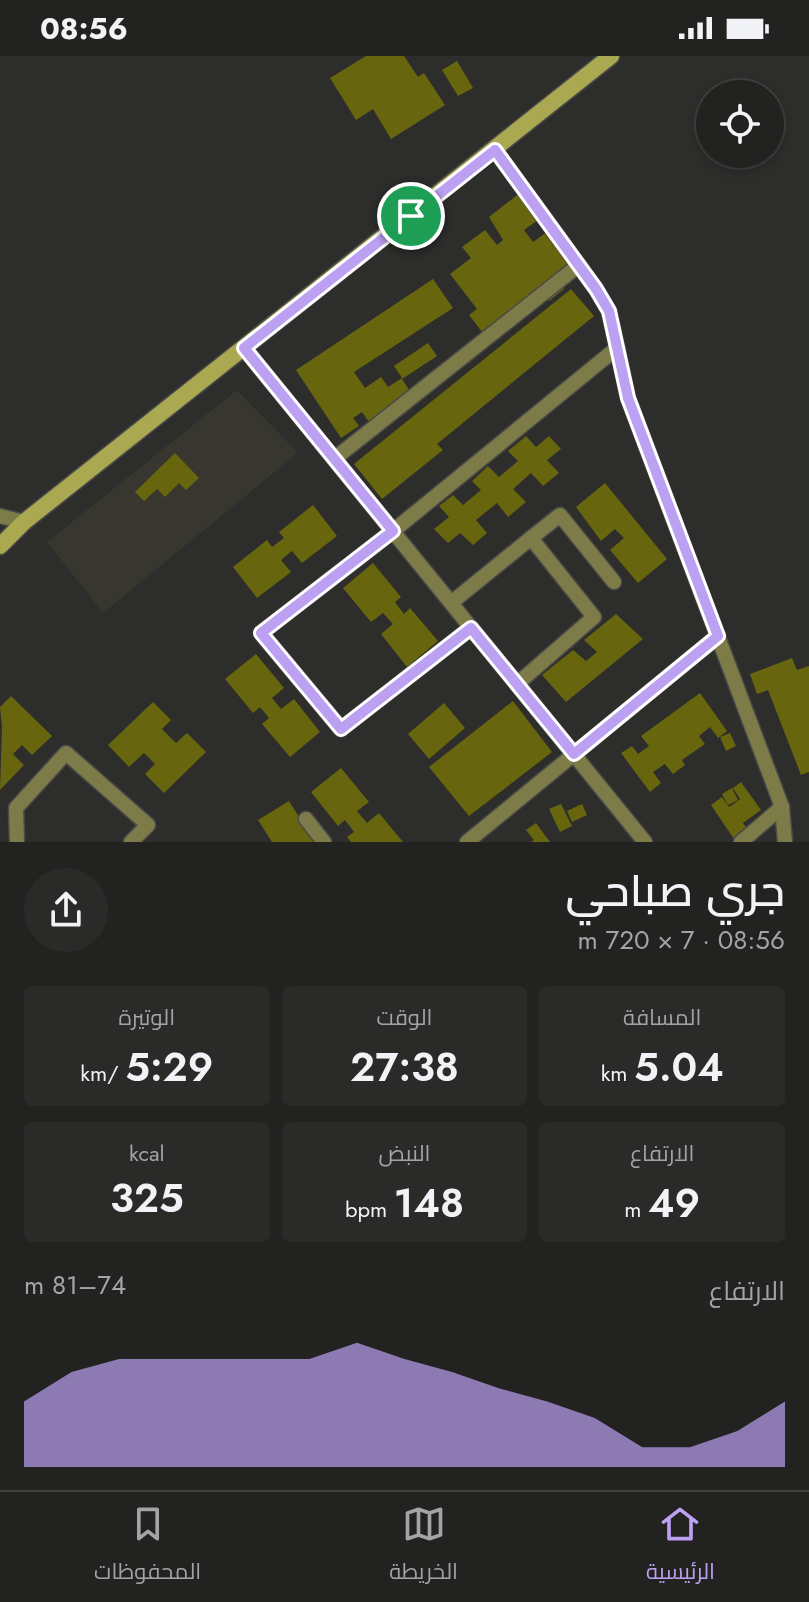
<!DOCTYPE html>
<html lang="ar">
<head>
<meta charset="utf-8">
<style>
	:root { --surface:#222220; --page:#2a2a29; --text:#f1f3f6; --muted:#a2a4a5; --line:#3f3f3e; --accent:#bca0f2 }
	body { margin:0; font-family:Jost,Cairo,sans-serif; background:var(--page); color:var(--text); direction:rtl; height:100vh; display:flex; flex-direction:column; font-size:30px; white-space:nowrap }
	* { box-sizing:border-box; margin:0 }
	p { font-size:26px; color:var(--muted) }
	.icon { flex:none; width:44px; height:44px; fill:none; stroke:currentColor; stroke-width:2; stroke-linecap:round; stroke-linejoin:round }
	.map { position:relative; height:786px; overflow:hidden; direction:ltr }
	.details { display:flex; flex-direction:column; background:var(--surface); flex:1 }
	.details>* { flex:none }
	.fabs { position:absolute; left:696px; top:24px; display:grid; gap:16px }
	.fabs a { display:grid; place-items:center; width:88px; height:88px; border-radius:50%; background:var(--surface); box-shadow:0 4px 12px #0003,0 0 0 2px var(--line); font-size:40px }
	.pin { position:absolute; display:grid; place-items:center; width:68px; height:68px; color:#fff; margin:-34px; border:4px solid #fff; border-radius:50%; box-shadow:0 2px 8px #0007 }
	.round { display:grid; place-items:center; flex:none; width:84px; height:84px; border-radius:42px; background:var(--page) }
	.overview { display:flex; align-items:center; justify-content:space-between; height:136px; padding:0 24px }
	h1 { font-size:44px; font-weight:600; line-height:60px }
	.figures { display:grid; grid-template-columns:repeat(3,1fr); gap:12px; height:136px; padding:8px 24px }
	.figures div { display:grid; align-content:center; border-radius:8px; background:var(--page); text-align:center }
	.figures b { font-size:40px; font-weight:600 }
	.figures small { font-size:22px; font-weight:400 }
	.figures p { font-size:22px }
	.chart { height:224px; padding:16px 24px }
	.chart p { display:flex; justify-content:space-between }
	.chart svg { width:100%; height:144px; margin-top:8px; fill:var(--accent); opacity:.7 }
	.status { display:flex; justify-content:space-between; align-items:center; height:56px; padding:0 40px; background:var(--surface); direction:ltr }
	.status svg { height:22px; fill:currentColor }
	.tab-bar { display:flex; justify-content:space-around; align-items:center; height:112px; border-top:2px solid var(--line); background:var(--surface); font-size:22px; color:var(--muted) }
	.tab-bar a { display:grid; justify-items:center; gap:4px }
	.tab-bar .selected { color:var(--accent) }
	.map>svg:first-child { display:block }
</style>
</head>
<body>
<div class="status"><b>08:56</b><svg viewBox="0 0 49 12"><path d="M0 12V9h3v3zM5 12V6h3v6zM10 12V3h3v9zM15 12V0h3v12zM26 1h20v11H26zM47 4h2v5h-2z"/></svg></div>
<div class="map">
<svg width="809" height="786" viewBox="0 0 809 786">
	<rect width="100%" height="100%" fill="#2d2d2b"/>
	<path fill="#37372f" d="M237 334 298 397 103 557 47 486Z"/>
	<g fill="#68650f">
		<path d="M366 0H404L418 21 424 17 445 49 391 83 373 53 356 64 330 22Z"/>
		<path d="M457 5 473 32 458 40 442 14Z"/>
		<path d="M521 136 541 162 524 174 533 186 551 173 580 210 559 226 564 233 549 245 541 235 489 285 469 259 477 253 450 218 471 202 462 191 485 174 497 189 503 184 489 161Z"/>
		<path d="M433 223 453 252 354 316 365 332 381 321 388 331 402 322 394 310 428 287 437 300 402 323 411 337 374 373 362 356 353 362 359 370 341 382 296 314Z"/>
		<path d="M571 233 594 260 437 388 443 394 382 443 354 408Z"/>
		<path d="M526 380 536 391 549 380 561 393 547 404 559 417 543 430 531 417 513 433 526 446 508 461 497 447 476 464 487 477 473 489 460 477 448 487 434 473 449 461 439 450 453 439 463 449 481 434 472 425 488 410 499 421 518 405 508 395Z"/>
		<path d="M175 397 199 422 186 434 179 427 165 441 157 433 144 445 135 436Z"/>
		<path d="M605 427 667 503 638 527 610 494 624 482 615 473 601 485 576 451Z"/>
		<path d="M313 449 337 480 302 507 292 495 281 504 291 516 257 542 233 511 267 484 272 491 284 482 279 476Z"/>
		<path d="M373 507 401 541 395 546 404 558 410 552 438 585 407 611 381 578 393 568 383 557 371 566 343 532Z"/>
		<path d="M616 558 643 583 566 646 542 619 573 594 586 605 597 596 584 584Z"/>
		<path d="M256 598 284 632 272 642 281 653 294 643 320 676 290 701 262 668 269 662 260 651 253 657 225 623Z"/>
		<path d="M792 602 797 614 809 610V716L801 719 768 634 757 638 750 618Z"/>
		<path d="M700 637 727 675 718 682 710 671 699 680 705 688 682 704 685 709 673 718 665 708 653 716 661 727 650 736 621 697 632 690 638 698 649 690 641 680Z"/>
		<path d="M11 640 52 680 32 699 22 689 13 698 24 709 0 734 2 671 0 651Z"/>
		<path d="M513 645 552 696 469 760 429 711Z"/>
		<path d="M153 646 171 664 162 673 176 687 187 677 206 696 164 737 145 718 155 708 144 697 129 711 108 689Z"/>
		<path d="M444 647 465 672 429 703 408 678Z"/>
		<path d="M730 677 736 690 726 695 720 681Z"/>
		<path d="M341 712 369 746 357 755 367 767 379 757 403 786H351L347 781 354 776 345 764 338 770 311 736Z"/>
		<path d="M741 726 761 754 743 767 751 779 736 786 711 749 722 741 732 755 729 751 743 741 740 743 733 732Z"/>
		<path d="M732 732 738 744 728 749 722 738Z"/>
		<path d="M289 745 315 786H272L258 764Z"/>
		<path d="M561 748 572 770 560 776 549 753Z"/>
		<path d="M582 748 587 759 572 766 567 755Z"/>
		<path d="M536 767 550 786H531L534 784 526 774Z"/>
	</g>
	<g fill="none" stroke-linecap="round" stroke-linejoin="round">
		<defs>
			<g id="street">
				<path d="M495 94 596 233 609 255 628 342 782 751 741 786"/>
				<path d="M244 292 645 786"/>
				<path d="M334 403 579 209"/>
				<path d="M0 460 24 466"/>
				<path d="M531 482 560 459 614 526"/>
				<path d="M451 547 531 482 594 561 517 628"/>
				<path d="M471 572 341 673 261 577 393 475 617 292"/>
				<path d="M782 751 785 786"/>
				<path d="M306 763 324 786"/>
				<path d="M17 786 16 752 66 697 148 769 131 786"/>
				<path d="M467 786 718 580"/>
			</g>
			<path id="secondary" d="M0 490 24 466 611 0"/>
		</defs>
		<use href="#street" stroke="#4a4a48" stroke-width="17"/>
		<use href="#secondary" stroke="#4a4a48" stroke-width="19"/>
		<use href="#street" stroke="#7d7c48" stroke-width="14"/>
		<use href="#secondary" stroke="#aba852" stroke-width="16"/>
	</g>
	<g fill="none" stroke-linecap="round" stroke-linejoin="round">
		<defs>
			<path id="route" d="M495 94 596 233 609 255 628 342 718 580 574 698 471 572 341 673 261 577 393 475 244 292Z"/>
		</defs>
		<use href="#route" stroke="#fff" stroke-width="16"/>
		<use href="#route" stroke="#bca0f2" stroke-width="10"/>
	</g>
</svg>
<div class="fabs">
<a><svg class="icon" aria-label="locate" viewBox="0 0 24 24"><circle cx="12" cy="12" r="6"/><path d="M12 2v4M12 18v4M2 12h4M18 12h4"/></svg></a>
</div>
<div class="pin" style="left:411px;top:160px;background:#1e9e55"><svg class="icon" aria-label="arrive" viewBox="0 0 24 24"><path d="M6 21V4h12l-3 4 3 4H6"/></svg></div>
</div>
<section class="details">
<div class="overview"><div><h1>جري صباحي</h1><p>08:56 · 7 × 720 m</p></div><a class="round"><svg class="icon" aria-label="share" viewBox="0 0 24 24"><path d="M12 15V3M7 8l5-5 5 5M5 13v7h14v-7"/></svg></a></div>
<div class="figures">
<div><p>المسافة</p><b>5.04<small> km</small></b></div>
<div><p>الوقت</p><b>27:38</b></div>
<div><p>الوتيرة</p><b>5:29<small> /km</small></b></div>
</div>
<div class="figures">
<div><p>الارتفاع</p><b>49<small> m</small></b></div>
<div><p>النبض</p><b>148<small> bpm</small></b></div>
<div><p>kcal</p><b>325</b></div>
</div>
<div class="chart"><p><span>الارتفاع</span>74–81 m</p>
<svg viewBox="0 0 160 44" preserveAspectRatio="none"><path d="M0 44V24L10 15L20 11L30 11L40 11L50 11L60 11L70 6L80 11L90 15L100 20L110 24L120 29L130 38L140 38L150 33L160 24V44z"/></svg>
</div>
</section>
<nav class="tab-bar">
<a class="selected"><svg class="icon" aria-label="home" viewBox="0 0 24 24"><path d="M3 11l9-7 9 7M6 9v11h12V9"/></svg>الرئيسية</a>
<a><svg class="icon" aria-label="map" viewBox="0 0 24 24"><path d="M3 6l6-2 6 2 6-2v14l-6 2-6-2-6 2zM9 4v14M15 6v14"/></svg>الخريطة</a>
<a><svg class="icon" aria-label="saved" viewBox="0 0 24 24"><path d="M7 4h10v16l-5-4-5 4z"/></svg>المحفوظات</a>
</nav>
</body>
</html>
